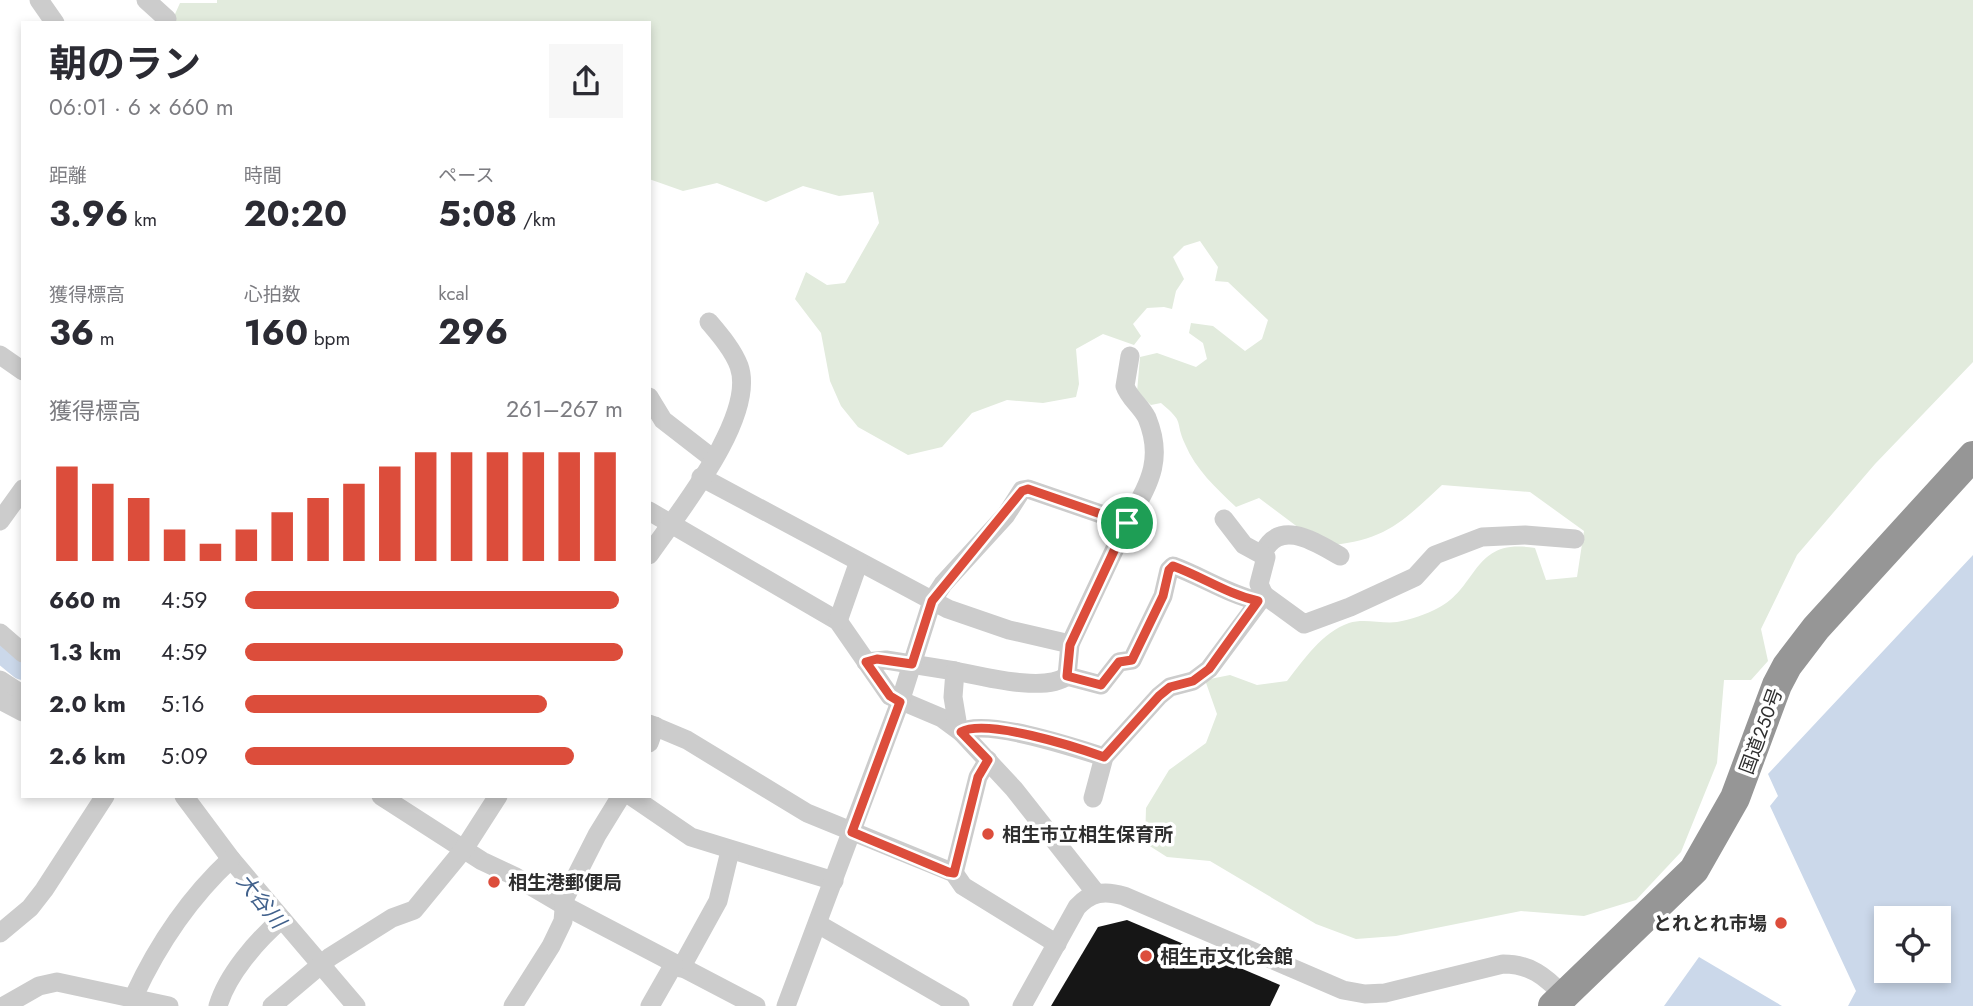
<!DOCTYPE html>
<html lang="ja">
<head>
<meta charset="utf-8">
<style>
	:root { --surface:#fff; --page:#f7f7f7; --text:#2b2b33; --muted:#7c7c81; --accent:#dc4d3b }
	body { margin:0; font-family:Jost,"Noto Sans JP",sans-serif; background:var(--page); color:var(--text); height:100vh; display:flex; flex-direction:column; font-size:26px; white-space:nowrap }
	* { box-sizing:border-box; margin:0 }
	p { font-size:23px; color:var(--muted) }
	.icon { flex:none; width:38px; height:38px; fill:none; stroke:currentColor; stroke-width:2; stroke-linecap:round; stroke-linejoin:round }
	.map { position:relative; flex:1; overflow:hidden }
	.drawer { position:absolute; left:21px; top:21px; width:630px; height:777px; display:flex; flex-direction:column; background:var(--surface); border-radius:0px; box-shadow:0 4px 10px #0003 }
	.drawer>* { flex:none }
	.tools { position:absolute; left:1874px; top:906px; display:grid; gap:14px }
	.tools a { display:grid; place-items:center; width:77px; height:77px; border-radius:0px; background:var(--surface); box-shadow:0 4px 10px #0003; font-size:35px }
	.pin { position:absolute; display:grid; place-items:center; width:60px; height:60px; color:#fff; margin:-30px; border:4px solid #fff; border-radius:50%; box-shadow:0 2px 7px #0007 }
	.round { display:grid; place-items:center; flex:none; width:74px; height:74px; border-radius:0px; background:var(--page) }
	.overview { display:flex; align-items:center; justify-content:space-between; height:119px; padding:0 28px }
	h1 { font-size:38px; font-weight:700; line-height:52px }
	.metrics { display:grid; grid-template-columns:repeat(3,1fr); gap:10px; height:119px; padding:7px 28px }
	.metrics div { display:grid; align-content:center }
	.metrics b { font-size:35px; font-weight:700 }
	.metrics small { font-size:19px; font-weight:400 }
	.metrics p { font-size:19px }
	.chart { height:196px; padding:14px 28px }
	.chart p { display:flex; justify-content:space-between }
	.chart svg { width:100%; height:126px; margin-top:7px; stroke:var(--accent); stroke-width:6 }
	ul { padding:0 28px; list-style:none; font-size:23px }
	li { display:grid; grid-template-columns:112px 84px 1fr; align-items:center; height:52px }
	li i { height:18px; border-radius:9px; background:var(--accent) }
	.map>svg:first-child { display:block }
</style>
</head>
<body>
<div class="map">
<svg width="1973" height="1006" viewBox="0 0 1973 1006">
	<rect width="100%" height="100%" fill="#fff"/>
	<path fill="#e2ebdd" d="M217 0H1973V362L1875 464 1797 555 1761 629 1768 661 1751 680H1724L1717 763 1681 852 1636 900 1584 916 1521 911 1396 936 1356 939 1316 924 1210 861 1167 857 1145 843 1146 808 1169 770 1206 743 1217 714 1205 680 1230 675 1257 685 1287 681C1304 660 1322 632 1349 623 1364 618 1382 624 1397 622 1410 620 1427 614 1438 608 1479 587 1472 537 1535 548L1546 580 1577 577 1584 531 1530 492 1442 485C1399 525 1384 541 1323 546L1259 498 1236 507C1216 488 1196 470 1185 444 1174 420 1186 424 1161 403L1151 405 1137 392 1140 357 1157 353 1196 367 1207 359 1203 343 1189 333 1191 323 1213 326 1245 351 1262 339 1268 320 1228 282 1215 281 1218 267 1200 241 1184 246 1173 257 1184 279 1176 291 1172 309 1164 307 1147 308 1133 324 1141 336 1134 345 1103 334 1076 349 1079 384 1076 397 1043 403 1007 400 972 413 942 447 908 455 858 427 841 406 830 381 821 333 795 299 806 272 827 285 845 283 879 223 873 192 839 196 803 186 766 202 717 183 683 191 649 179V23H171L180 3H217Z"/>
	<g fill="#cbd8ea" fill-rule="evenodd">
		<path d="M1973 555V1006H1848L1856 991 1770 806 1778 796 1768 774ZM1886 919H1939V971H1886Z"/>
		<path d="M1699 957 1782 1006H1664Z"/>
	</g>
	<g fill="none" stroke-linecap="round" stroke-linejoin="round">
		<path stroke="#cbd8ea" stroke-width="30" d="M0 646 23 665"/>
	</g>
	<path fill="#161616" d="M1127 920 1280 985 1270 1006H1051L1098 927Z"/>
	<g fill="none" stroke-linecap="round" stroke-linejoin="round">
		<g stroke="#ccc" stroke-width="19">
			<path d="M39 0 55 23"/>
			<path d="M146 0 167 19 164 23"/>
			<path d="M0 355 23 371"/>
			<path d="M649 397 663 420 712 458"/>
			<path d="M701 477 948 609 1009 630 1070 644"/>
			<path d="M649 511 838 621 890 696 942 718 961 732 1014 789 1096 893"/>
			<path d="M0 521 23 489"/>
			<path d="M1263 553C1280 518 1315 542 1340 556"/>
			<path d="M649 555C677 514 757 417 739 366 733 350 720 335 709 322"/>
			<path d="M1264 595 1304 624 1350 607 1415 577 1435 555 1482 537 1525 535 1575 539"/>
			<path d="M838 621 858 564"/>
			<path d="M0 633 23 653"/>
			<path d="M866 662 886 660 955 671 953 697 957 721 954 725"/>
			<path d="M955 671C982 676 1044 693 1067 676L1070 644 1127 523"/>
			<path d="M1067 676 1101 685 1119 662 1132 660 1163 596 1169 570 1173 566C1203 577 1228 594 1258 601"/>
			<path d="M0 680 23 695"/>
			<path d="M0 700 23 712"/>
			<path d="M649 724 687 740 807 813 954 873 963 886 1057 944"/>
			<path d="M961 732C986 718 1076 748 1104 757"/>
			<path d="M649 743 655 726"/>
			<path d="M184 796 231 859 356 1006"/>
			<path d="M381 796 482 861 514 876 565 906 756 1006"/>
			<path d="M631 796 691 837 834 881"/>
			<path d="M1093 798 1104 757 1159 696 1170 687 1193 681 1209 669 1264 595 1259 584 1266 557 1244 545 1224 519"/>
			<path d="M954 873 978 777 988 760"/>
			<path d="M818 924 960 1006"/>
			<path d="M0 933 30 908 44 890 105 796"/>
			<path d="M681 968 718 901 730 851"/>
			<path d="M134 996C158 944 189 898 231 859"/>
			<path d="M4 1006 39 986 57 982 169 1006"/>
			<path d="M218 1006C227 975 257 940 282 919"/>
			<path d="M272 1006 330 957 392 918 414 910 464 849 498 796"/>
			<path d="M513 1006 551 946 563 921 565 898 597 835 621 796"/>
			<path d="M650 1006 674 964"/>
			<path d="M786 1006 900 702 932 601 943 584 1006 515 1022 490 1028 489 1127 523C1147 486 1165 462 1147 418 1141 406 1129 398 1125 386L1130 356"/>
			<path d="M1022 1006 1077 907C1091 892 1104 890 1124 896L1343 990 1365 994 1385 993 1503 964C1530 964 1545 976 1563 995"/>
		</g>
		<path stroke="#969696" stroke-width="30" d="M1553 1006 1694 870 1735 798 1777 685 1787 666 1816 628 1973 456"/>
	</g>
	<g fill="none" stroke-linecap="round" stroke-linejoin="round">
		<defs>
			<path id="route" d="M1028 489 1127 523 1070 645 1067 676 1101 685 1119 662 1132 660 1163 596 1169 570 1173 566C1203 577 1227 594 1258 601L1209 669 1193 681 1170 687 1159 696 1104 757C1076 747 986 718 961 732L988 760 978 777 954 873 948 872 852 832 900 702 890 696 866 662 877 659 912 664 932 601 1022 491Z"/>
		</defs>
		<use href="#route" stroke="#fff" stroke-width="14"/>
		<use href="#route" stroke="#dc4d3b" stroke-width="9"/>
	</g>
	<g fill="#dc4d3b" stroke="#fff" stroke-width="2.5">
		<circle cx="988" cy="834" r="7"/>
		<circle cx="494" cy="882" r="7"/>
		<circle cx="1781" cy="923" r="7"/>
		<circle cx="1146" cy="956" r="7"/>
	</g>
	<g text-anchor="middle" dominant-baseline="central" stroke-width="7" stroke-linejoin="round" paint-order="stroke">
		<g font-size="19" fill="#2f2f2f" stroke="#fff">
			<text transform="translate(1761 731) rotate(-70)">国道250号</text>
		</g>
		<g font-size="19" font-weight="bold" fill="#2f2f2f" stroke="#fff" text-anchor="start">
			<text x="1002" y="834">相生市立相生保育所</text>
			<text x="508" y="882">相生港郵便局</text>
			<text x="1767" y="923" text-anchor="end">とれとれ市場</text>
			<text x="1160" y="956">相生市文化会館</text>
		</g>
		<g font-size="21" font-style="italic" fill="#41618c" stroke="#fff">
			<text transform="translate(261 901) rotate(51)">大谷川</text>
		</g>
	</g>
</svg>
<div class="tools">
<a><svg class="icon" aria-label="locate" viewBox="0 0 24 24"><circle cx="12" cy="12" r="6"/><path d="M12 2v4M12 18v4M2 12h4M18 12h4"/></svg></a>
</div>
<div class="pin" style="left:1127px;top:523px;background:#1e9e55"><svg class="icon" aria-label="arrive" viewBox="0 0 24 24"><path d="M6 21V4h12l-3 4 3 4H6"/></svg></div>
<section class="drawer">
<div class="overview"><div><h1>朝のラン</h1><p>06:01 · 6 × 660 m</p></div><a class="round"><svg class="icon" aria-label="share" viewBox="0 0 24 24"><path d="M12 15V3M7 8l5-5 5 5M5 13v7h14v-7"/></svg></a></div>
<div class="metrics">
<div><p>距離</p><b>3.96<small> km</small></b></div>
<div><p>時間</p><b>20:20</b></div>
<div><p>ペース</p><b>5:08<small> /km</small></b></div>
</div>
<div class="metrics">
<div><p>獲得標高</p><b>36<small> m</small></b></div>
<div><p>心拍数</p><b>160<small> bpm</small></b></div>
<div><p>kcal</p><b>296</b></div>
</div>
<div class="chart"><p><span>獲得標高</span>261–267 m</p>
<svg viewBox="0 0 160 44" preserveAspectRatio="none"><path d="M5 44V11M15 44V17M25 44V22M35 44V33M45 44V38M55 44V33M65 44V27M75 44V22M85 44V17M95 44V11M105 44V6M115 44V6M125 44V6M135 44V6M145 44V6M155 44V6"/></svg>
</div>
<ul>
<li><b>660 m</b>4:59<i style="width:99%"></i></li>
<li><b>1.3 km</b>4:59<i style="width:100%"></i></li>
<li><b>2.0 km</b>5:16<i style="width:80%"></i></li>
<li><b>2.6 km</b>5:09<i style="width:87%"></i></li>
</ul>
</section>
</div>
</body>
</html>
